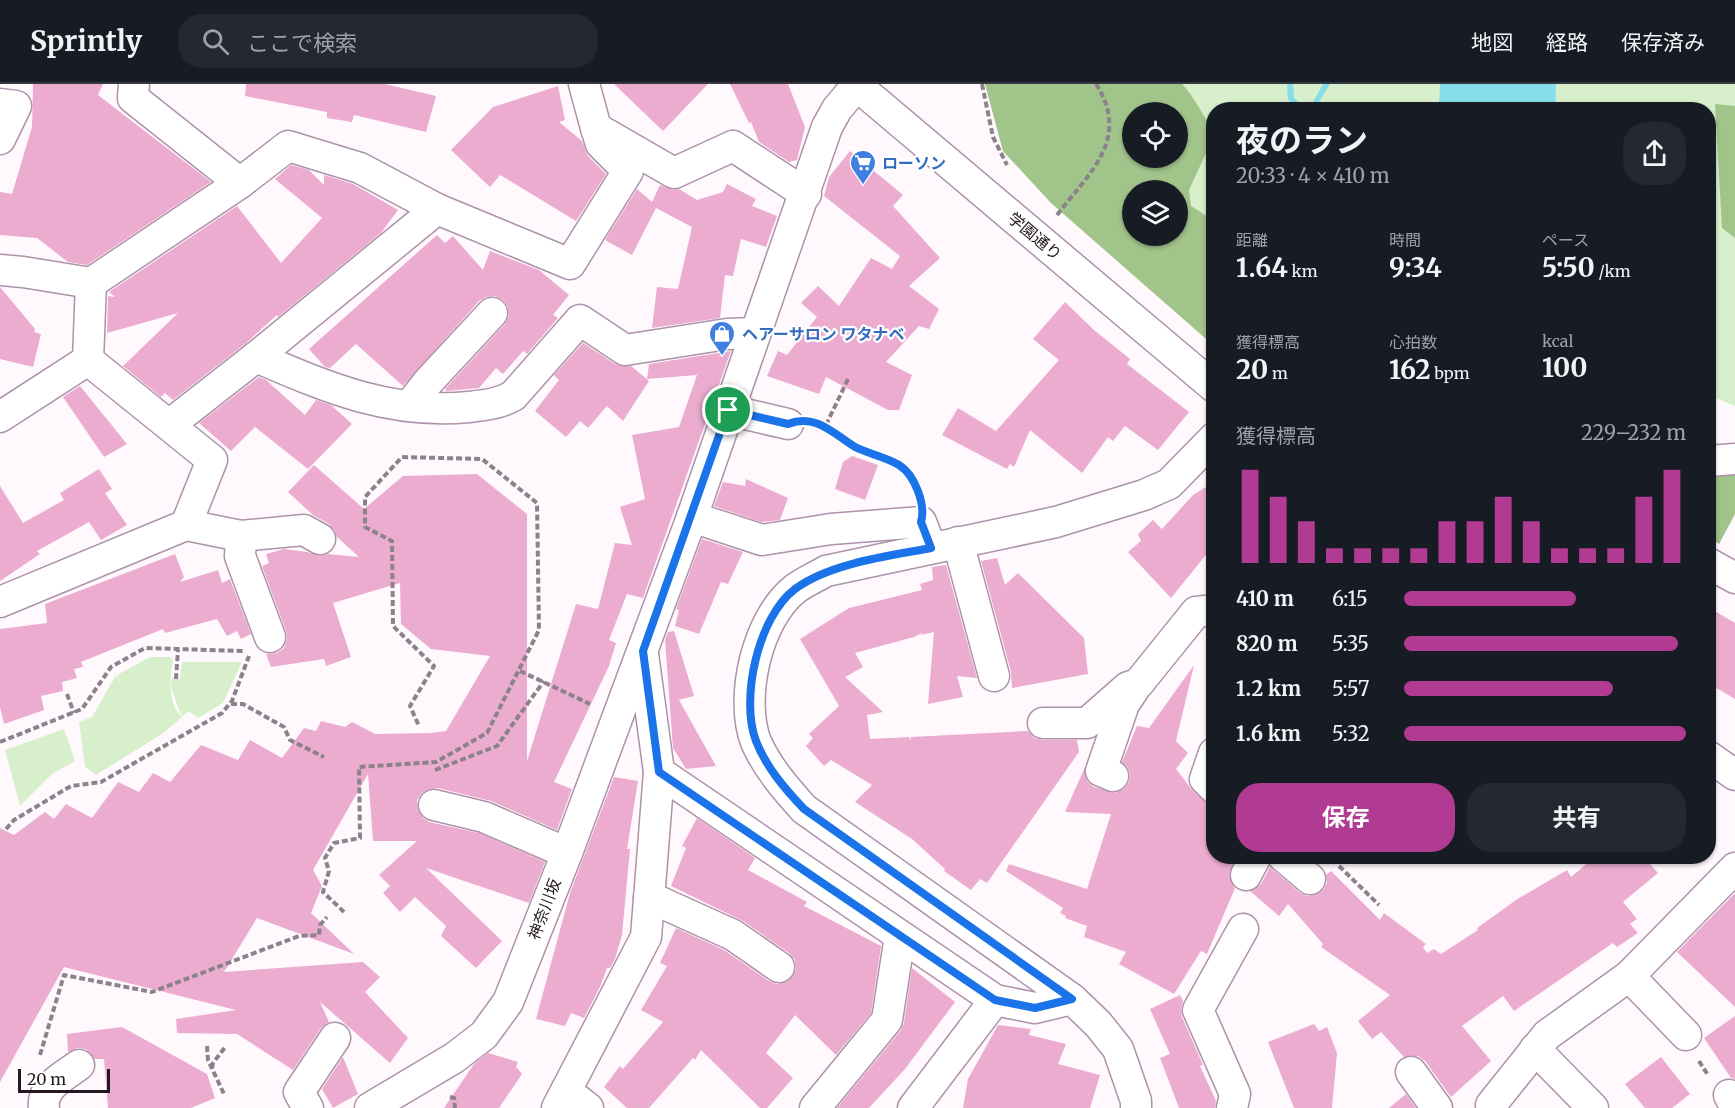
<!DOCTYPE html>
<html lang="ja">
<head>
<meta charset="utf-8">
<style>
	:root { --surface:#171b24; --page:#242831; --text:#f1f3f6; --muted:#9ea1a6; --line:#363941; --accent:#b13b92 }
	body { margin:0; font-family:Merriweather,"Noto Sans JP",serif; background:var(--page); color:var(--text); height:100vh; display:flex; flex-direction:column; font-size:22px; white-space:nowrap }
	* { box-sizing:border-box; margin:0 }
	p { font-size:20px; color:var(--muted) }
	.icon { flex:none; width:33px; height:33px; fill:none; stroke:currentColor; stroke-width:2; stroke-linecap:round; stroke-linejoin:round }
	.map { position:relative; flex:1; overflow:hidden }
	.details { position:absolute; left:1206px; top:18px; width:510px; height:762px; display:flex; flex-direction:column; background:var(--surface); border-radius:24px; box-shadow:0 2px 4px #0004 }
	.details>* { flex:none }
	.tools { position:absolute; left:1122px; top:18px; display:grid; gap:12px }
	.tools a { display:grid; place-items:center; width:66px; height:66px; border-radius:50%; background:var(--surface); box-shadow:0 2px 4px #0004; font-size:30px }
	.scale { position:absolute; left:18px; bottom:15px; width:92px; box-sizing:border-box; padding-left:6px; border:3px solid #231822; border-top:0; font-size:16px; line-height:21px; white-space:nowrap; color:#231822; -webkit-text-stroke:4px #fff; paint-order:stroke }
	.pin { position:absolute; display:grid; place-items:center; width:51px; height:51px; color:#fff; margin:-26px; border:3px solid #fff; border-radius:50%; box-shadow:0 2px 6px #0007 }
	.round { display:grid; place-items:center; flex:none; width:63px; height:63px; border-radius:24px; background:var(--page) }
	.summary { display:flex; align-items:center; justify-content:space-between; height:102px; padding:0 30px }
	h1 { font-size:33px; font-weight:700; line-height:45px }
	.figures { display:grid; grid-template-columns:repeat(3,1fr); gap:9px; height:102px; padding:6px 30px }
	.figures div { display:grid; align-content:center }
	.figures b { font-size:26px; font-weight:700 }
	.figures small { font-size:16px; font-weight:400 }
	.figures p { font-size:16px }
	.chart { height:168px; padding:12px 30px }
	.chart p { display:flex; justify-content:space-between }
	.chart svg { width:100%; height:108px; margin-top:6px; stroke:var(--accent); stroke-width:6 }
	.primary-button { display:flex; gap:12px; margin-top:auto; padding:12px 30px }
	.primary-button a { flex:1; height:69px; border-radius:24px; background:var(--accent); color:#fff; font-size:24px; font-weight:700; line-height:69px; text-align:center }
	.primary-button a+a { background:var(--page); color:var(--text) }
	ul { padding:0 30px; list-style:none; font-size:20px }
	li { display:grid; grid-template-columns:96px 72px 1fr; align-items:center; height:45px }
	li i { height:15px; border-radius:8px; background:var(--accent) }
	header { display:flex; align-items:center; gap:36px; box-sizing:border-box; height:84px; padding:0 30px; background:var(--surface); border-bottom:2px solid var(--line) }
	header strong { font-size:28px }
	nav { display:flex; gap:33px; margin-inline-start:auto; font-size:21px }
	.search { width:420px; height:54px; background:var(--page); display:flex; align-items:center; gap:15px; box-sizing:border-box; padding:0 21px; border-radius:24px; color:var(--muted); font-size:22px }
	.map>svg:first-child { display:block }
</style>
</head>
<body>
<header>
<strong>Sprintly</strong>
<div class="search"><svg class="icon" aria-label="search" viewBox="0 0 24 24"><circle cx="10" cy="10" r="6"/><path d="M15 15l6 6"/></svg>ここで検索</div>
<nav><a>地図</a><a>経路</a><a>保存済み</a></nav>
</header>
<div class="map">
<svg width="1735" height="1024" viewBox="0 0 1735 1024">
	<rect width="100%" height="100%" fill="#fff9fe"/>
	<g fill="#d8efcb" fill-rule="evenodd">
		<path d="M985 0H1735V322L1709 311 1708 26H1214L1213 261 1051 119 1003 67ZM1132 28H1178V74H1132ZM1132 106H1178V152H1132Z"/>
		<path d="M170 573 173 576C170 595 167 618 182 633L165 648 96 691 85 683 79 638 92 633 116 591 122 602 117 591 150 573Z"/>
		<path d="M182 578H242L223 619 198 634 188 627 183 632 180 629 171 603 172 594 180 595Z"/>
		<path d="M64 645 75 677 52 690 20 722 5 666Z"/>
	</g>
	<g fill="#a1c48b" fill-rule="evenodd">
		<path d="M985 0H1182C1194 12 1201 30 1213 44V54L1189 106 1191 122 1213 136V261L1051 119 1003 67ZM1178 28V74H1132V28ZM1178 106V152H1132V106Z"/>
		<path d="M1715 20 1735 22V154L1722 144Z"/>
		<path d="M1735 386V430L1719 460 1710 453 1715 444 1709 440V388Z"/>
	</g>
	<g fill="#85deea">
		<path d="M1287 0H1293L1294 14 1304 22 1313 18 1323 0H1330L1315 24 1297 26 1288 15Z"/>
		<path d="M1440 0H1556L1555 25 1439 23Z"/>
	</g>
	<g fill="#ecacd0">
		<path d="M33 0H103L98 11 211 98 87 181 68 178 37 154 0 151V108L12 110 32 43Z"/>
		<path d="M246 0H385L436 12 426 48 354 31 352 38 327 34V28L245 12Z"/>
		<path d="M614 0H708L663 47Z"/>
		<path d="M730 0H788L805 43 797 76 789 78 759 58 751 38 749 39Z"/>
		<path d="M558 2 565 36 559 38 582 57 588 72 606 90 576 137 500 91 490 103 451 66 493 23Z"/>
		<path d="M850 67 903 111 893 122 940 174 909 202 939 225 929 245 919 242 886 278 912 291 899 326H888L826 293 819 310 767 292 778 267 787 271 817 233 801 219 818 202 839 222 871 174 892 185 900 172 824 112 829 93Z"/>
		<path d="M291 81 309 86 324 101V91L353 100 398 126 381 149 278 233 277 231 245 260 173 316 165 309 161 313 123 282 178 229 107 249 108 212 115 213 109 208 237 122 281 179 322 134 275 95Z"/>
		<path d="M727 100 756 115 752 122 777 132 766 163 741 155 733 192 725 191 720 234 652 244 657 203 678 205 692 143 656 124 632 171 605 156 637 105 652 118 660 101 673 106 679 105 697 116 723 108Z"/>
		<path d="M437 151 445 159 453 152 483 186 490 167 539 186 569 211 553 231 558 234 527 270 523 267 503 290 496 284 479 304 447 307 445 305 505 240 509 232 508 223 503 216 495 212 486 213 479 217 403 302 356 260 330 284 325 283 309 265Z"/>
		<path d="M0 203 35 245 34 248 41 250 33 283 0 275Z"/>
		<path d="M1065 218 1094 246 1130 275 1127 280 1189 328 1158 366 1125 342 1113 357 1108 353 1082 389 1030 346 1014 383 1010 380 1007 385 942 351 958 324 996 347 1059 276 1033 255Z"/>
		<path d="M583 259 615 280 631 282 649 297 623 337 607 322 588 344 580 337 566 353 535 327 559 296 554 291Z"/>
		<path d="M731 267 643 514 627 510 609 556 616 559 609 582 554 698 572 705 557 746 491 717 438 704 429 705 422 709 417 716 418 726 423 734 429 738 479 749 545 778 529 819 426 784 502 857 476 884 441 852 446 842 415 813 400 828 383 809 390 802 379 791 417 757H373L368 690 313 786 322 802 311 829 354 870 257 834 224 888 363 878 380 893 365 908 408 954 390 979 320 918 329 938 321 944 293 986 237 950 177 949 176 935 236 926 64 883 0 998V744L14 751 45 728 54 735 66 720 92 734 118 698 139 708 153 689 170 698 201 661 238 676 250 656 282 674 304 644 316 647 321 637 345 643 352 638 375 650 431 649 446 647 490 572 431 565 401 540 400 499 333 519 351 573 326 582 324 575 271 583 266 570 277 569 284 564 287 555 286 547 262 482 269 479 266 470 284 465 307 468 320 472 328 470 359 473 337 453 334 446 329 440 313 431 288 408 314 381 364 425 403 392 477 390 527 430V677L576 520 598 525 615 459 632 461 620 423 645 415 632 351 679 343 697 291 647 295 649 280Z"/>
		<path d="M259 293 266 296 305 331 316 316 331 321 352 340 308 385 255 343 231 367 199 339Z"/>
		<path d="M80 302 127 360 104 373 63 313Z"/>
		<path d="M852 372 878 381 865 416 835 405 843 378Z"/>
		<path d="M99 385 112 405 105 409 127 441 101 456 89 438 37 467 40 470 0 497V402L23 439 64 416 60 409Z"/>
		<path d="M746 395 788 414 780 436 761 438 714 422 723 398 745 402Z"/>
		<path d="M1214 398V461L1171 514 1128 468 1141 457 1138 450 1153 436 1162 445 1193 411Z"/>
		<path d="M702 455 743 468 728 500 721 498 699 550 675 542 679 526 676 525Z"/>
		<path d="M175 470 184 493 180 498 218 486 222 499 230 495 251 550 241 555 237 547 227 552 217 535 165 549 163 545 81 578 83 583 74 585 77 594 62 598 63 607 41 612 44 626 4 640 0 623V545L47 539 45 520Z"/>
		<path d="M997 474 1005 501 1018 489 1084 554 1088 590 1012 604 1011 588 981 477Z"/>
		<path d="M946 481 977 594 957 592 963 613 928 620 934 548 921 551 922 549 914 553 855 569 863 583 845 593 883 628 867 631 870 655 909 653 911 656V653L1028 647 1034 654 1042 656H1077L1079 668 987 799 980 795 971 806 944 787 945 785 912 755 855 718 872 701 831 676 824 682 806 662 813 654 809 650 839 622 800 555 849 524 922 506 920 500 933 496 932 483Z"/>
		<path d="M1708 523 1735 539V615L1708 599Z"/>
		<path d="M674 547 694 612 679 616 716 682 686 685 673 664 665 556 668 548Z"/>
		<path d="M1194 581 1176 657 1188 669 1176 685 1193 707 1214 726V772H1236L1229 791 1235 804 1207 870 1201 867 1174 910 1119 880 1126 868 1084 853 1087 842 1065 834 1066 832 1060 829 1063 824 1006 787 1009 780 1087 805 1111 730 1065 728 1085 683 1087 697 1094 703 1115 709 1124 705 1129 698 1130 690 1127 682 1122 678 1137 642 1149 644Z"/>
		<path d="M614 693 638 697 627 765H630L622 851 615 875 610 884H607L600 903 584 934 571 929 565 942 536 935 570 809Z"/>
		<path d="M697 734 755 774 748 786 807 818 804 822 881 862 871 929 836 971 795 931 766 969 793 994 767 1024H760L701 966 695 976 693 974 649 1024H627L604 1003 620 982 623 985 663 938 641 926 667 882 660 879 676 844 724 866 769 897 777 900 787 898 793 892 796 885 795 876 789 869 743 837 671 802 686 764 682 762Z"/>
		<path d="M1596 772H1643L1658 789 1623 818 1637 835 1630 840 1638 849 1617 863 1613 859 1514 927 1503 912 1462 942 1491 977 1451 1013 1425 977 1418 972 1404 973 1381 948 1372 955 1358 937 1390 911 1321 863 1323 860 1288 820 1279 832 1250 807 1261 800 1270 783 1299 808 1307 812 1315 811 1323 806 1327 799 1326 791 1331 787 1380 836 1384 829 1426 860 1423 863 1427 869 1434 865 1441 870 1478 846 1477 844 1516 816 1567 786 1571 793Z"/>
		<path d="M1735 809V923L1677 868Z"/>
		<path d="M912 884 955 918 905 985 869 1024H837L901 946 904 939Z"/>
		<path d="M1180 911 1183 917 1181 925 1182 933 1203 981 1200 982 1216 1017 1215 1024H1179L1160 974 1170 970 1150 925Z"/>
		<path d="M1735 932V995L1731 994 1704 954Z"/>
		<path d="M1314 940 1319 947 1327 943 1337 969 1332 1024H1294L1268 958Z"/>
		<path d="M998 941 1031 945 1029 951 1066 960 1058 980 1100 991 1090 1024H963L968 995Z"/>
		<path d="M122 943 207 990 215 1014 191 1024H108L104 975H95L86 965 77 964 68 968 67 950Z"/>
		<path d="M488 969 518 978 516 983 522 990 499 1024H444L474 980Z"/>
		<path d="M343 973 358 1010 333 1024 322 1005Z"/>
		<path d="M1661 973 1690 1010 1672 1024H1645L1625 1000Z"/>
		<path d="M1406 1010 1416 1024H1389Z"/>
	</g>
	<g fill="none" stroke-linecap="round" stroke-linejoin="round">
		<defs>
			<g id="minor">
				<path d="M134 0 133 14 240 99"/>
				<path d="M584 0 596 44 674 89 733 62 806 110"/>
				<path d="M855 0 1214 303"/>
				<path d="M0 20 16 22 0 55"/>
				<path d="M0 186 23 188 91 199 88 276 0 333"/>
				<path d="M91 199 240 99 288 62 360 84 437 125"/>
				<path d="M256 273C326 303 390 331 469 323 486 321 498 320 513 312L580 236 625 266 727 250 754 249"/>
				<path d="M410 321 428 298 492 229"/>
				<path d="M728 326 788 340"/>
				<path d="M169 341 256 273 437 125 570 180 628 87 601 60 596 44"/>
				<path d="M1708 377 1735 375"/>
				<path d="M692 433 762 456 831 445 921 438 931 464"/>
				<path d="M186 441 241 452 304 446 320 455"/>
				<path d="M241 452 240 472 270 553"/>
				<path d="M958 458 994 592"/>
				<path d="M1708 479 1735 494"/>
				<path d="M0 518 186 441 212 376 88 276"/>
				<path d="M1043 639H1087L1128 603 1138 600 1196 528 1214 526"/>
				<path d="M1214 669 1205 695 1214 704"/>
				<path d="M1708 672 1735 691"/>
				<path d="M659 688 995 916 1035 924 1072 915"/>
				<path d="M1113 692 1101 687 1124 620 1134 605"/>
				<path d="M434 721 484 733 567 769"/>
				<path d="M1283 772 1310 795"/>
				<path d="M1246 791 1256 772"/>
				<path d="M649 813 733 851 779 883"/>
				<path d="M1629 892 1735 784"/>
				<path d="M1535 965 1593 1024"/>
				<path d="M1411 988 1437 1024"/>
				<path d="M566 1007 588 1024"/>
				<path d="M1729 1011 1735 1022"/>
				<path d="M1491 1021 1547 951 1629 892 1686 951"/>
				<path d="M44 1024C41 1003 64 992 79 981"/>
				<path d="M308 1024 299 1008 335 954"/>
				<path d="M370 1024 454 974 484 951 508 918 567 769 692 433 827 43 837 25 858 0"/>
				<path d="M557 1024 646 853 659 688 643 570"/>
				<path d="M815 1024 887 936 900 852"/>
				<path d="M913 1024 995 916"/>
				<path d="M1136 1024V1017L1118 965 1098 940 1072 915 804 725C785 704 767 683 756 658 739 614 757 535 795 505 804 498 816 493 826 487L1056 438 1144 411 1169 400 1214 354"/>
				<path d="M1232 1024 1235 1010 1198 926 1243 845"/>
			</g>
		</defs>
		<use href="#minor" stroke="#ad92aa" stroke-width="33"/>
		<g stroke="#8b828a" stroke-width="4" stroke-dasharray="6 3" stroke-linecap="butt">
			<path d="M982 0 993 53 1007 81"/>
			<path d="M1057 131C1090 88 1131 55 1096 0"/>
			<path d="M818 340 826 341 856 363 900 381 919 409"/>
			<path d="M826 341 849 293"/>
			<path d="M520 587 590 620"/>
			<path d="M176 595 178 566"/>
			<path d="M67 610 74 629"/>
			<path d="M231 620H243L284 643 290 656 324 673"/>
			<path d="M0 658 82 625 111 583 145 564 243 567"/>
			<path d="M435 686 497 662 544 597"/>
			<path d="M6 745 14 736 71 702 101 698 222 629 232 617 249 572"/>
			<path d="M1339 782 1379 821"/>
			<path d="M344 828 323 808 329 787 325 774 334 759 360 754 359 683 436 678 487 649 539 546 537 419 482 375 402 373 365 413V443L392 457 393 542 434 582 410 622 419 642"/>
			<path d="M207 962 208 976 224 1010"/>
			<path d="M40 971 64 891 152 908 299 852 319 851 320 841 327 833"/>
			<path d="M1699 977 1708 991"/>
			<path d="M212 984 213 979 226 962"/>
			<path d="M450 1013 454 1014 455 1024"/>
		</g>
		<use href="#minor" stroke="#fff" stroke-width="30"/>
	</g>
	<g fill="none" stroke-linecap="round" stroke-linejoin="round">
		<defs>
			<path id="route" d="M728 326 788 340C815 329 834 350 855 363 869 370 886 373 899 381 915 391 926 421 921 438L931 464C889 472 830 479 795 505 758 533 740 615 756 657 766 683 785 705 804 725L1072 915 1035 924 995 916 659 688 643 567Z"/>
		</defs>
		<use href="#route" stroke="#fff" stroke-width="12"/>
		<use href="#route" stroke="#1a73e8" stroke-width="8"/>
	</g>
	<defs>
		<symbol id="supermarket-pin" viewBox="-11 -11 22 30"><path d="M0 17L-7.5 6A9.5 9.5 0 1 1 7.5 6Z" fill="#3f7fe0" stroke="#fff"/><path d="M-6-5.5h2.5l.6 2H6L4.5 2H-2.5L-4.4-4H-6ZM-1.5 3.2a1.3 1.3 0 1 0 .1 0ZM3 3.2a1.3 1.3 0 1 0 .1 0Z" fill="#fff"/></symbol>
		<symbol id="shop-pin" viewBox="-11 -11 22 30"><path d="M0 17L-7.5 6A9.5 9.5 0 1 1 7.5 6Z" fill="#3f7fe0" stroke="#fff"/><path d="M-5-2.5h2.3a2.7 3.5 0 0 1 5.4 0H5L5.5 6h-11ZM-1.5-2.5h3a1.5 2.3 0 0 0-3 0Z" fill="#fff"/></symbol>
	</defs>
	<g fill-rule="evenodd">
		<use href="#supermarket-pin" x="848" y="64" width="30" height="40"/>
		<use href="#shop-pin" x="707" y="235" width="30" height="40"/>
	</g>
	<g text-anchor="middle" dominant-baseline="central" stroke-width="4.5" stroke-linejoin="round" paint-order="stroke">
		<g font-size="16" font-weight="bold" fill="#366cbe" stroke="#fff" text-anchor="start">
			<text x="882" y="79">ローソン</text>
			<text x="742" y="250">ヘアーサロン ワタナベ</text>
		</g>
		<g font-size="16" fill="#231822" stroke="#fff">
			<text transform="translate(1035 152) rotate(40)">学園通り</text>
			<text transform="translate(544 825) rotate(-69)">神奈川坂</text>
		</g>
	</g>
</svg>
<div class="tools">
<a><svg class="icon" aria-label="locate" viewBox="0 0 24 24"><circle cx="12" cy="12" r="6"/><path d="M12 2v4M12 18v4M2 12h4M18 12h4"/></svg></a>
<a><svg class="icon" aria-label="layers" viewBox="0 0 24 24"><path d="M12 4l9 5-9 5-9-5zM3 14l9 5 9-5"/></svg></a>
</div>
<div class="scale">20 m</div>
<div class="pin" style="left:728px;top:326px;background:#1e9e55"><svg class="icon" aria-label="arrive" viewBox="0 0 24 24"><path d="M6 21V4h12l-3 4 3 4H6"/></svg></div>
<section class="details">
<div class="summary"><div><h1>夜のラン</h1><p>20:33 · 4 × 410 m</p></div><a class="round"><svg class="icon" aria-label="share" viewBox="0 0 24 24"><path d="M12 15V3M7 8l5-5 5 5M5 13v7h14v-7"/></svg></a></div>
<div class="figures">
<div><p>距離</p><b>1.64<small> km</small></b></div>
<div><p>時間</p><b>9:34</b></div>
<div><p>ペース</p><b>5:50<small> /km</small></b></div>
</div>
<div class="figures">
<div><p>獲得標高</p><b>20<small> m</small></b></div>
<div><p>心拍数</p><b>162<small> bpm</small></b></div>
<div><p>kcal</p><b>100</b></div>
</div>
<div class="chart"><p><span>獲得標高</span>229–232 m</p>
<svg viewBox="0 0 160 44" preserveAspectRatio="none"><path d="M5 44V6M15 44V17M25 44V27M35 44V38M45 44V38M55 44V38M65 44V38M75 44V27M85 44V27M95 44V17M105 44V27M115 44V38M125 44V38M135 44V38M145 44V17M155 44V6"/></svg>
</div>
<ul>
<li><b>410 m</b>6:15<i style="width:61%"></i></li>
<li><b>820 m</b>5:35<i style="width:97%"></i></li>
<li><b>1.2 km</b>5:57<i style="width:74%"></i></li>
<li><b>1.6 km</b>5:32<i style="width:100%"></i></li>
</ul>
<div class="primary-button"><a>保存</a><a>共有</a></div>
</section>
</div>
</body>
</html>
